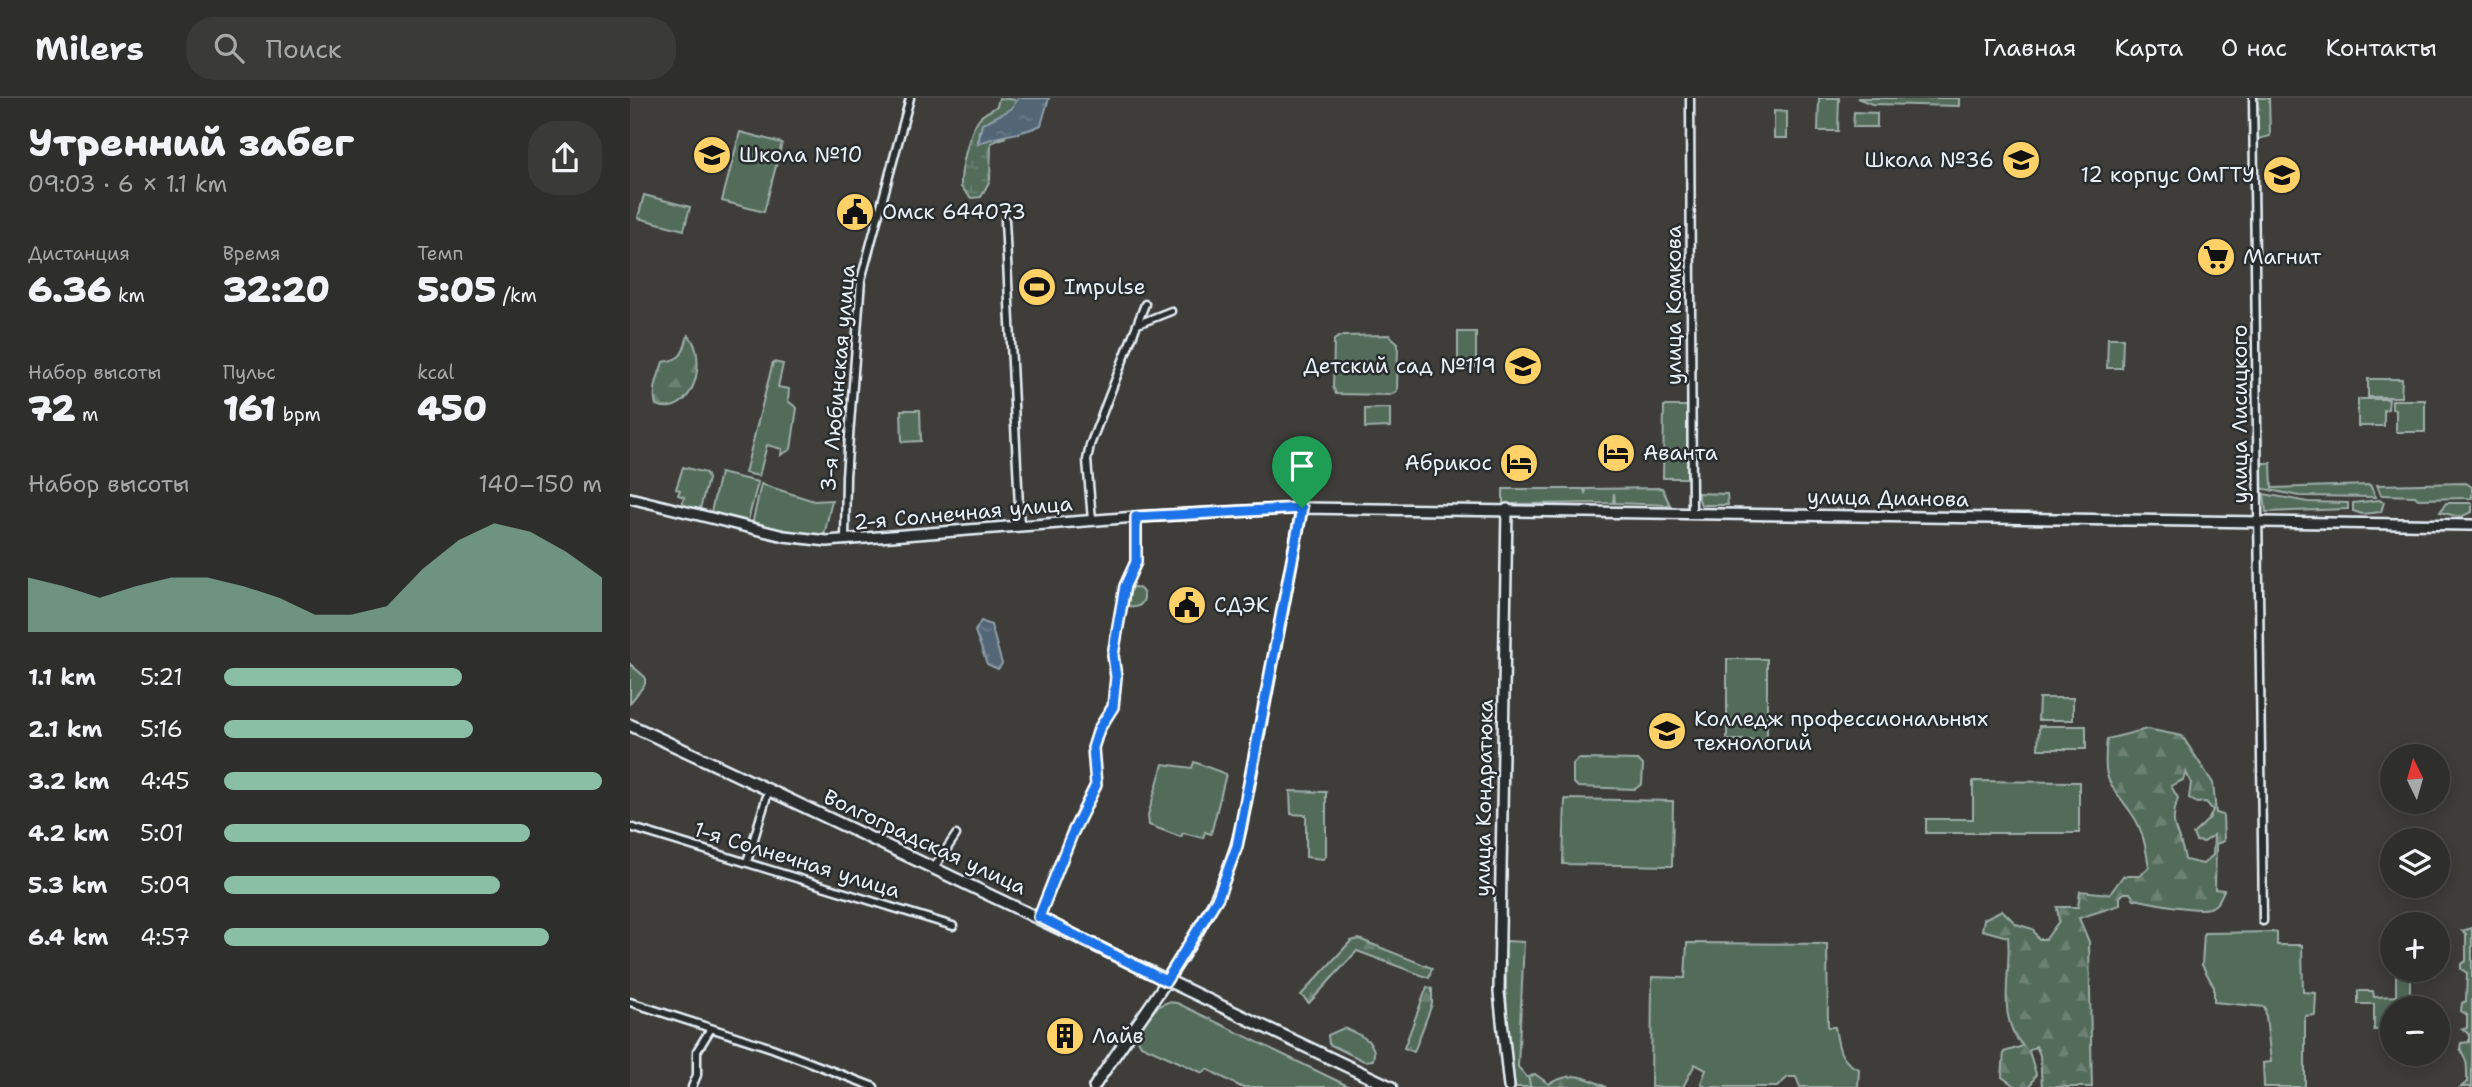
<!DOCTYPE html>
<html lang="ru">
<head>
<meta charset="utf-8">
<style>
	:root { --surface:#2e2e2c; --page:#3a3a38; --text:#f1f3f6; --muted:#a7a8a9; --line:#494a48; --accent:#8abfa5 }
	body { margin:0; font-family:"Shantell Sans",sans-serif; background:var(--page); color:var(--text); height:100vh; display:flex; flex-direction:column; font-size:26px; white-space:nowrap }
	* { box-sizing:border-box; margin:0 }
	p { font-size:23px; color:var(--muted) }
	.icon { flex:none; width:38px; height:38px; fill:none; stroke:currentColor; stroke-width:2; stroke-linecap:round; stroke-linejoin:round }
	.map { position:relative; flex:1; overflow:hidden }
	.panel { display:flex; flex-direction:column; background:var(--surface); width:630px }
	.panel>* { flex:none }
	.needle { width:46px; rotate:355deg }
	.tools { position:absolute; left:1750px; top:646px; display:grid; gap:14px }
	.tools a { display:grid; place-items:center; width:70px; height:70px; border-radius:50%; background:var(--surface); box-shadow:0 4px 18px #0003,0 0 0 2px var(--line); font-size:35px }
	.pin { position:absolute; display:grid; place-items:center; width:60px; height:60px; color:#fff; margin:-72px -30px; border-radius:50% 50% 50% 0; rotate:-45deg; box-shadow:0 0 7px #0007 }
	.pin .icon { rotate:45deg }
	.round { display:grid; place-items:center; flex:none; width:74px; height:74px; border-radius:28px; background:var(--page) }
	.headline { display:flex; align-items:center; justify-content:space-between; height:119px; padding:0 28px }
	h1 { font-size:38px; font-weight:800; line-height:52px }
	.stats { display:grid; grid-template-columns:repeat(3,1fr); gap:10px; height:119px; padding:7px 28px }
	.stats div { display:grid; align-content:center }
	.stats b { font-size:35px; font-weight:800 }
	.stats small { font-size:19px; font-weight:400 }
	.stats p { font-size:19px }
	.chart { height:196px; padding:14px 28px }
	.chart p { display:flex; justify-content:space-between }
	.chart svg { width:100%; height:126px; margin-top:7px; fill:var(--accent); opacity:.7 }
	ul { padding:0 28px; list-style:none; font-size:23px }
	li { display:grid; grid-template-columns:112px 84px 1fr; align-items:center; height:52px }
	li i { height:18px; border-radius:9px; background:var(--accent) }
	header { display:flex; align-items:center; gap:42px; box-sizing:border-box; height:98px; padding:0 35px; background:var(--surface); border-bottom:2px solid var(--line) }
	header strong { font-size:33px }
	nav { display:flex; gap:38px; margin-inline-start:auto; font-size:24px }
	.search { width:490px; height:63px; background:var(--page); display:flex; align-items:center; gap:18px; box-sizing:border-box; padding:0 24px; border-radius:28px; color:var(--muted); font-size:26px }
	main { display:flex; flex:1; min-height:0 }
	.map>svg:first-child { display:block }
</style>
</head>
<body>
<header>
<strong>Milers</strong>
<div class="search"><svg class="icon" aria-label="search" viewBox="0 0 24 24"><circle cx="10" cy="10" r="6"/><path d="M15 15l6 6"/></svg>Поиск</div>
<nav><a>Главная</a><a>Карта</a><a>О нас</a><a>Контакты</a></nav>
</header>
<main>
<section class="panel">
<div class="headline"><div><h1>Утренний забег</h1><p>09:03 · 6 × 1.1 km</p></div><a class="round"><svg class="icon" aria-label="share" viewBox="0 0 24 24"><path d="M12 15V3M7 8l5-5 5 5M5 13v7h14v-7"/></svg></a></div>
<div class="stats">
<div><p>Дистанция</p><b>6.36<small> km</small></b></div>
<div><p>Время</p><b>32:20</b></div>
<div><p>Темп</p><b>5:05<small> /km</small></b></div>
</div>
<div class="stats">
<div><p>Набор высоты</p><b>72<small> m</small></b></div>
<div><p>Пульс</p><b>161<small> bpm</small></b></div>
<div><p>kcal</p><b>450</b></div>
</div>
<div class="chart"><p><span>Набор высоты</span>140–150 m</p>
<svg viewBox="0 0 160 44" preserveAspectRatio="none"><path d="M0 44V25L10 28L20 32L30 28L40 25L50 25L60 28L70 32L80 38L90 38L100 35L110 22L120 12L130 6L140 9L150 16L160 25V44z"/></svg>
</div>
<ul>
<li><b>1.1 km</b>5:21<i style="width:63%"></i></li>
<li><b>2.1 km</b>5:16<i style="width:66%"></i></li>
<li><b>3.2 km</b>4:45<i style="width:100%"></i></li>
<li><b>4.2 km</b>5:01<i style="width:81%"></i></li>
<li><b>5.3 km</b>5:09<i style="width:73%"></i></li>
<li><b>6.4 km</b>4:57<i style="width:86%"></i></li>
</ul>
</section>
<div class="map">
<svg width="1842" height="989" viewBox="0 0 1842 989">
	<defs>
		<pattern id="forest-firs" width="22" height="20" patternUnits="userSpaceOnUse" patternTransform="scale(1.75)"><rect width="22" height="20" fill="#536c5a"/><path d="M5 1l3.5 6h-7zM16 11l3.5 6h-7z" fill="#6c8172"/></pattern>
		<pattern id="wetland-marsh" width="20" height="14" patternUnits="userSpaceOnUse" patternTransform="scale(1.75)"><rect width="20" height="14" fill="#536c5a"/><path d="M1 5h8M5 5V1M11 12h8M15 12V8" fill="none" stroke="#6c8172"/></pattern>
		<pattern id="water-ripples" width="26" height="14" patternUnits="userSpaceOnUse" patternTransform="scale(1.75)"><rect width="26" height="14" fill="#536676"/><path d="M2 4q2-2 4 0t4 0M15 11q2-2 4 0t4 0" fill="none" stroke="#6c7c8a"/></pattern>
	</defs>
	<rect width="100%" height="100%" fill="#3e3d3a"/>
	<filter id="ink" filterUnits="userSpaceOnUse"><feTurbulence type="fractalNoise" baseFrequency=".0143" numOctaves="2"/><feDisplacementMap in="SourceGraphic" scale="14" xChannelSelector="R" yChannelSelector="G"/><feConvolveMatrix kernelMatrix="1 2 1 2 8 2 1 2 1" color-interpolation-filters="sRGB"/></filter>
	<g filter="url(#ink)">
		<g fill="#536c5a" stroke="#9eaea9" stroke-width="2">
			<path d="M1189 0H1209L1208 33H1188Z"/>
			<path d="M1227 0H1329V8L1242 6Z"/>
			<path d="M1144 13 1157 14V40H1144Z"/>
			<path d="M1224 14 1247 15V29H1223Z"/>
			<path d="M110 34 152 45 134 114 92 103Z"/>
			<path d="M14 97 60 109 54 132 8 120Z"/>
			<path d="M828 234H846V269L828 268Z"/>
			<path d="M759 237 768 245 767 293 760 297 706 296 703 289 704 242 710 238Z"/>
			<path d="M1478 240H1493L1492 270H1477Z"/>
			<path d="M143 264 153 266 148 289 159 291 158 303 167 310 161 351 151 357 152 351 137 347 129 378 115 375Z"/>
			<path d="M1738 281H1772L1771 299H1738Z"/>
			<path d="M1728 301H1759L1758 311 1754 312V328H1728Z"/>
			<path d="M1762 302H1795V334H1766V312L1762 311Z"/>
			<path d="M1034 308H1057V380H1033Z"/>
			<path d="M760 310V329L735 330V311Z"/>
			<path d="M271 312H290L291 343 272 344Z"/>
			<path d="M1631 365H1641L1642 390 1740 387 1746 399 1669 398 1630 390Z"/>
			<path d="M53 369 76 375 78 381 70 411 52 409 54 399 48 397 50 392 46 391Z"/>
			<path d="M90 375 128 384 118 423 81 414Z"/>
			<path d="M1836 385 1842 389V400L1788 401 1785 398 1751 397 1747 387Z"/>
			<path d="M131 386 184 403 202 402 194 438 157 436 122 427Z"/>
			<path d="M1032 390 1040 407 985 405 984 395 983 405 873 406V391H954L955 396 956 391Z"/>
			<path d="M1067 395 1097 396 1098 407H1071Z"/>
			<path d="M1634 396 1678 404 1718 405V411L1636 414Z"/>
			<path d="M1749 402 1754 404 1751 414 1732 416 1723 413V405Z"/>
			<path d="M1816 405H1842V414L1830 419 1810 414Z"/>
			<circle cx="504" cy="499" r="10"/>
			<rect x="1097" y="561" width="40" height="81"/>
			<path d="M1409 600H1443V622H1408Z"/>
			<path d="M1409 628H1456V651H1408Z"/>
			<path d="M948 661 1008 662 1013 667 1012 686 1005 691 948 689 943 684V666Z"/>
			<path d="M564 664 596 676 581 736 575 734 573 740 553 735 551 739 519 727 518 717 533 666 562 670Z"/>
			<path d="M1343 683 1449 684V735H1296V721H1343Z"/>
			<path d="M660 693 696 694V758L693 761 676 759V717L661 716Z"/>
			<path d="M935 701 1043 703 1042 768 933 766Z"/>
			<path d="M1842 830V989H1831L1837 984C1837 965 1838 966 1830 950L1831 945 1839 944V936L1832 931 1837 930V917L1831 913 1832 905 1836 903 1837 875 1831 871V866L1836 863V836L1832 833Z"/>
			<path d="M1647 834V847H1672L1673 894 1686 895 1685 917 1675 918V989H1634L1633 965 1641 964 1635 909 1584 904V889L1572 867 1574 835Z"/>
			<path d="M875 843 894 844 888 969 905 988 911 989H885L877 929Z"/>
			<path d="M1057 845 1197 846 1198 929H1205C1208 947 1209 964 1229 971L1228 989H1170L1166 979H1158L1147 989H1075L1071 985 1076 972 1065 966 1053 989H1021L1022 879 1055 880Z"/>
			<path d="M1766 877H1780V899H1766L1762 932H1744V906H1728V893H1743L1744 899 1766 898Z"/>
			<path d="M538 904 547 905 720 989H611L577 971 573 975 511 947 505 936 528 908Z"/>
			<path d="M714 930C728 936 749 943 743 962L734 963 699 946 698 937Z"/>
		</g>
		<g fill="url(#forest-firs)" stroke="#9eaea9" stroke-width="2" fill-rule="evenodd">
			<path d="M1626 0H1639L1640 38 1628 41 1626 37Z"/>
			<path d="M58 237C79 257 64 322 26 307 22 292 28 279 33 264 53 261 53 255 58 237Z"/>
			<path d="M0 566 15 579V586L0 605Z"/>
			<path d="M1517 631 1552 638 1583 685 1586 715 1593 717 1594 743 1586 746 1585 791 1594 792C1591 799 1588 807 1580 810 1563 814 1523 805 1504 801L1500 795H1494L1490 799V807L1449 820 1459 844 1462 989H1412L1410 957 1406 948 1399 953 1406 976 1400 989H1386L1372 979 1374 954 1393 948C1365 919 1382 876 1378 839L1352 832 1354 821 1372 812 1386 826 1403 831 1408 841H1416L1429 823 1427 809H1448L1450 793 1480 796 1493 778H1510L1519 769C1516 751 1513 731 1502 716 1479 683 1472 685 1477 641ZM1556 674 1561 685 1559 700 1567 705 1576 704 1583 712 1579 721 1563 736 1566 743 1574 744 1584 737 1583 757 1573 766 1555 762C1551 733 1537 733 1548 700L1541 688 1553 682Z"/>
			<path d="M729 841 802 870 799 880 727 853 679 905 671 897 721 843Z"/>
			<path d="M797 889 802 891V906L784 954 774 950Z"/>
			<path d="M905 976 919 986C942 973 954 978 976 989H900L899 979Z"/>
		</g>
		<path fill="url(#wetland-marsh)" stroke="#9eaea9" stroke-width="2" d="M369 0 388 2 382 11 349 33 348 45 360 40 376 39 361 45 360 82 351 99 341 100 331 89C330 72 339 35 348 22 352 15 361 13 367 8Z"/>
		<g fill="url(#water-ripples)" stroke="#8f9eaa" stroke-width="2">
			<path d="M388 0H419L411 27C390 38 368 36 348 46L352 26 381 11Z"/>
			<path d="M351 523 361 527 372 566 368 571 357 566 345 533Z"/>
		</g>
		<g fill="none" stroke-linecap="round" stroke-linejoin="round">
			<defs>
				<g id="street">
					<path d="M1060 0 1062 414"/>
					<path d="M1623 0 1633 823"/>
					<path d="M375 122 390 429"/>
					<path d="M508 226 541 213"/>
					<path d="M462 422 457 362 460 347 515 206"/>
					<path d="M215 443 216 378 231 182 280 0"/>
					<path d="M0 729 323 828"/>
					<path d="M117 764 139 691"/>
					<path d="M305 768 326 737"/>
					<path d="M409 819 442 736 466 687 463 650 469 631 483 609 486 578 483 557 495 488 506 464V419"/>
					<path d="M0 904 142 950 244 989"/>
					<path d="M62 989 67 977V953L80 932"/>
				</g>
				<g id="secondary">
					<path d="M0 400 154 438 197 443 506 419 672 410 1842 427"/>
					<path d="M877 411 869 894 879 989"/>
					<path d="M464 989C518 905 589 826 612 726L672 410"/>
				</g>
				<path id="primary" d="M0 627C255 745 507 869 761 989"/>
			</defs>
			<use href="#street" stroke="#e8f1f8" stroke-width="11"/>
			<use href="#secondary" stroke="#e8f1f8" stroke-width="14"/>
			<use href="#primary" stroke="#e8f1f8" stroke-width="15"/>
			<use href="#street" stroke="#2a2d2e" stroke-width="6"/>
			<use href="#secondary" stroke="#2a2d2e" stroke-width="9"/>
			<use href="#primary" stroke="#2a2d2e" stroke-width="10"/>
		</g>
	</g>
	<g fill="none" stroke-linecap="round" stroke-linejoin="round" filter="url(#ink)">
		<defs>
			<path id="route" d="M672 410 607 748 588 799 536 883 409 819 442 736 466 687 463 650 469 631 483 609 486 579 483 557 495 488 506 464V419Z"/>
		</defs>
		<use href="#route" stroke="#fff" stroke-width="14"/>
		<use href="#route" stroke="#1a73e8" stroke-width="9"/>
	</g>
	<defs>
		<symbol id="school-disc" viewBox="-11 -11 22 22"><circle r="9.5" fill="#ffd166" stroke="#2a2d2e"/><path d="M0-5L7-2L0 1L-7-2ZM-4 1L0 2.5L4 1V4Q0 6-4 4Z" fill="#111"/></symbol>
		<symbol id="university-disc" viewBox="-11 -11 22 22"><circle r="9.5" fill="#ffd166" stroke="#2a2d2e"/><path d="M0-5L7-2L0 1L-7-2ZM-4 1L0 2.5L4 1V4Q0 6-4 4Z" fill="#111"/></symbol>
		<symbol id="civic-disc" viewBox="-11 -11 22 22"><circle r="9.5" fill="#ffd166" stroke="#2a2d2e"/><path d="M-.6-6.5H3V-4.5H.6V-3L4-1V1h2V6H-6V1h2V-1L-.6-3ZM-1.2 2.5V6h2.4V2.5Z" fill="#111"/></symbol>
		<symbol id="supermarket-disc" viewBox="-11 -11 22 22"><circle r="9.5" fill="#ffd166" stroke="#2a2d2e"/><path d="M-6-5.5h2.5l.6 2H6L4.5 2H-2.5L-4.4-4H-6ZM-1.5 3.2a1.3 1.3 0 1 0 .1 0ZM3 3.2a1.3 1.3 0 1 0 .1 0Z" fill="#111"/></symbol>
		<symbol id="stadium-disc" viewBox="-11 -11 22 22"><circle r="9.5" fill="#ffd166" stroke="#2a2d2e"/><path d="M0-5a6.5 5 0 1 0 0 10a6.5 5 0 1 0 0-10ZM-3.5-1.8h7v3.6h-7Z" fill="#111"/></symbol>
		<symbol id="hotel-disc" viewBox="-11 -11 22 22"><circle r="9.5" fill="#ffd166" stroke="#2a2d2e"/><path d="M-6-4.5h1.5V1H6V5H4.5V3h-9V5H-6ZM-4 0a1.8 1.8 0 1 1 3.6 0ZM.5 0V-2.5h3Q6-2.5 6 0Z" fill="#111"/></symbol>
		<symbol id="building-disc" viewBox="-11 -11 22 22"><circle r="9.5" fill="#ffd166" stroke="#2a2d2e"/><path d="M-4-6H4V6H1V3H-1V6H-4ZM-2.5-4.3h1.7v1.8h-1.7ZM.8-4.3h1.7v1.8H.8ZM-2.5-1h1.7V.8h-1.7ZM.8-1h1.7V.8H.8Z" fill="#111"/></symbol>
	</defs>
	<g fill-rule="evenodd">
		<use href="#school-disc" x="60" y="35" width="44" height="44"/>
		<use href="#school-disc" x="1369" y="40" width="44" height="44"/>
		<use href="#university-disc" x="1630" y="55" width="44" height="44"/>
		<use href="#civic-disc" x="203" y="92" width="44" height="44"/>
		<use href="#supermarket-disc" x="1564" y="137" width="44" height="44"/>
		<use href="#stadium-disc" x="385" y="167" width="44" height="44"/>
		<use href="#school-disc" x="871" y="246" width="44" height="44"/>
		<use href="#hotel-disc" x="964" y="333" width="44" height="44"/>
		<use href="#hotel-disc" x="867" y="343" width="44" height="44"/>
		<use href="#civic-disc" x="535" y="485" width="44" height="44"/>
		<use href="#university-disc" x="1015" y="611" width="44" height="44"/>
		<use href="#building-disc" x="413" y="916" width="44" height="44"/>
	</g>
	<g text-anchor="middle" dominant-baseline="central" stroke-width="5" stroke-linejoin="round" paint-order="stroke">
		<g font-size="21" fill="#e8f1f8" stroke="#2a2d2e" text-anchor="start">
			<text x="109" y="57">Школа №10</text>
			<text x="1364" y="62" text-anchor="end">Школа №36</text>
			<text x="1625" y="77" text-anchor="end">12 корпус ОмГТУ</text>
			<text x="252" y="114">Омск 644073</text>
			<text x="1613" y="159">Магнит</text>
			<text x="434" y="189">Impulse</text>
			<text x="866" y="268" text-anchor="end">Детский сад №119</text>
			<text x="1013" y="355">Аванта</text>
			<text x="862" y="365" text-anchor="end">Абрикос</text>
			<text x="584" y="507">СДЭК</text>
			<text x="1064" y="621">Колледж профессиональных<tspan x="1064" dy="24">технологий</tspan></text>
			<text x="462" y="938">Лайв</text>
		</g>
		<g font-size="21" fill="#e8f1f8" stroke="#2a2d2e">
			<text transform="translate(1044 207) rotate(-90)">улица Комкова</text>
			<text transform="translate(208 280) rotate(-85)">3-я Любинская улица</text>
			<text transform="translate(1610 316) rotate(-90)">улица Лисицкого</text>
			<text transform="translate(1258 400) rotate(1)">улица Дианова</text>
			<text transform="translate(333 415) rotate(-5)">2-я Солнечная улица</text>
			<text transform="translate(854 700) rotate(-89)">улица Кондратюка</text>
			<text transform="translate(295 744) rotate(25)">Волгоградская улица</text>
			<text transform="translate(167 762) rotate(17)">1-я Солнечная улица</text>
		</g>
	</g>
</svg>
<div class="tools">
<a><svg class="needle" viewBox="-14 -14 28 28"><path d="M0-13l5 13h-10z" fill="#e53935"/><path d="M0 13l5-13h-10z" fill="#a7a8a9"/></svg></a>
<a><svg class="icon" aria-label="layers" viewBox="0 0 24 24"><path d="M12 4l9 5-9 5-9-5zM3 14l9 5 9-5"/></svg></a>
<a>+</a>
<a>−</a>
</div>
<div class="pin" style="left:672px;top:410px;background:#1e9e55"><svg class="icon" aria-label="arrive" viewBox="0 0 24 24"><path d="M6 21V4h12l-3 4 3 4H6"/></svg></div>
</div>
</main>
</body>
</html>
